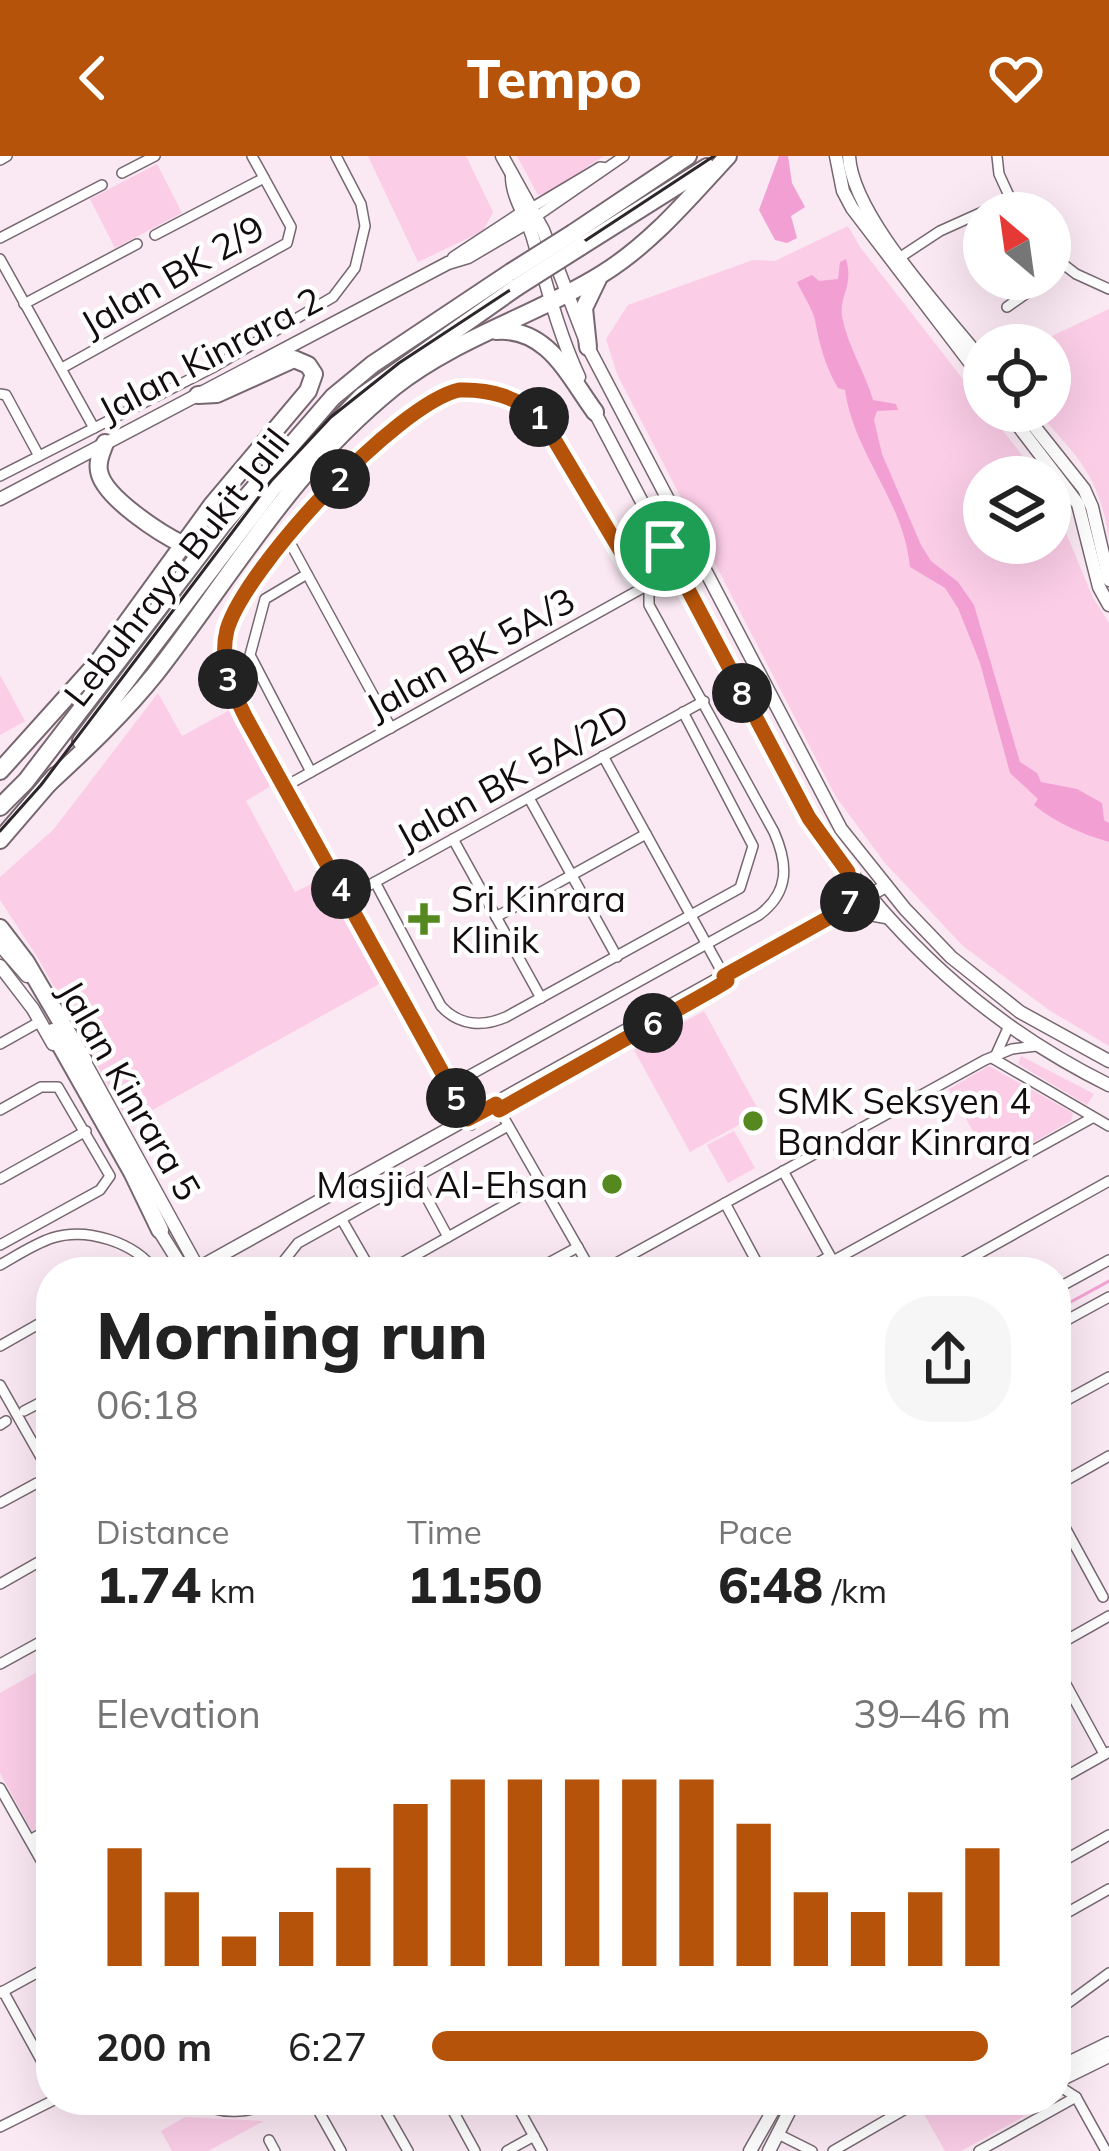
<!DOCTYPE html>
<html lang="en">
<head>
<meta charset="utf-8">
<style>
	:root { --surface:#fff; --page:#f6f6f6; --text:#222; --muted:#767676; --accent:#b45309 }
	body { margin:0; font-family:Mulish,sans-serif; background:var(--page); color:var(--text); height:100vh; display:flex; flex-direction:column; font-size:45px; white-space:nowrap }
	* { box-sizing:border-box; margin:0 }
	p { font-size:39px; color:var(--muted) }
	.icon { flex:none; width:66px; height:66px; fill:none; stroke:currentColor; stroke-width:2; stroke-linecap:round; stroke-linejoin:round }
	.map { position:relative; flex:1; overflow:hidden }
	.side { position:absolute; left:36px; top:1101px; width:1035px; height:858px; display:flex; flex-direction:column; background:var(--surface); border-radius:48px; box-shadow:0 12px 48px #0002 }
	.side>* { flex:none }
	.needle { width:78px; rotate:331deg }
	.controls { position:absolute; left:963px; top:36px; display:grid; gap:24px }
	.controls a { display:grid; place-items:center; width:108px; height:108px; border-radius:50%; background:var(--surface); box-shadow:0 12px 48px #0002; font-size:60px }
	.pin { position:absolute; display:grid; place-items:center; width:102px; height:102px; color:#fff; margin:-51px; border:6px solid #fff; border-radius:50%; box-shadow:0 3px 12px #0007 }
	.km { position:absolute; width:60px; height:60px; margin:-30px; border-radius:50%; background:#222; color:#fff; font-size:33px; line-height:60px; text-align:center }
	.round { display:grid; place-items:center; flex:none; width:126px; height:126px; border-radius:48px; background:var(--page) }
	.head { display:flex; align-items:center; justify-content:space-between; height:204px; padding:0 60px }
	h1 { font-size:66px; font-weight:800; line-height:90px }
	.metrics { display:grid; grid-template-columns:repeat(3,1fr); gap:18px; height:204px; padding:12px 60px }
	.metrics div { display:grid; align-content:center }
	.metrics b { font-size:51px; font-weight:800 }
	.metrics small { font-size:33px; font-weight:400 }
	.metrics p { font-size:33px }
	.chart { height:336px; padding:24px 60px }
	.chart p { display:flex; justify-content:space-between }
	.chart svg { width:100%; height:216px; margin-top:12px; stroke:var(--accent); stroke-width:6 }
	ul { padding:0 60px; list-style:none; font-size:39px }
	li { display:grid; grid-template-columns:192px 144px 1fr; align-items:center; height:90px }
	li i { height:30px; border-radius:15px; background:var(--accent) }
	header { display:flex; justify-content:space-between; align-items:center; height:156px; padding:0 60px; background:var(--accent); color:#fff; font-size:54px; font-weight:800 }
	.map>svg:first-child { display:block }
</style>
</head>
<body>
<header><svg class="icon" aria-label="back" viewBox="0 0 24 24"><path d="M15 5l-7 7 7 7"/></svg>Tempo<svg class="icon" aria-label="heart" viewBox="0 0 24 24"><path d="M12 20l-8-8c-3-5 5-10 8-4 3-6 11-1 8 4z"/></svg></header>
<div class="map">
<svg width="1109" height="1995" viewBox="0 0 1109 1995">
	<rect width="100%" height="100%" fill="#fae8f2"/>
	<g fill="#fbcde7">
		<path d="M368 0H466L493 56 483 75 418 106Z"/>
		<path d="M517 0H604L545 38 538 39Z"/>
		<path d="M157 8 182 57 115 92 90 43Z"/>
		<path d="M848 70 860 91 1039 321H984V387H1050V338L1093 442 1109 467V890L1049 854 963 790 885 707 836 641 617 218 606 183 628 149 753 104 775 105Z"/>
		<path d="M1109 153V383C1099 318 1078 302 1037 255H1050V189H1033Z"/>
		<path d="M0 519 25 565 0 579Z"/>
		<path d="M158 537 182 580 230 554 271 630 246 645 295 736 326 721 381 827 129 967 38 802 0 744V721L54 673Z"/>
		<path d="M704 855 760 957 690 996 634 894Z"/>
		<path d="M1021 900 1094 938 1087 949 1018 908Z"/>
		<path d="M989 910 1073 957 1071 965 1014 997 1005 980 982 991 949 933Z"/>
		<path d="M734 975 755 1012 728 1027 707 989Z"/>
		<path d="M51 1508V1664L32 1675 0 1617V1537Z"/>
		<path d="M916 1944 967 1950 1054 1944 961 1995H945Z"/>
		<path d="M185 1961 264 1965 208 1995H172L161 1975Z"/>
	</g>
	<g fill="#f2a0d3">
		<path d="M779 0H788L792 27 805 51 791 60 797 82 787 87 775 84 759 54Z"/>
		<path d="M846 103C854 130 839 140 842 160 847 189 865 216 873 244L896 248 898 254 877 255 874 264 882 298 921 389 931 405 958 426 974 449 1020 606 1037 617 1041 626 1077 633 1102 647 1104 664 1109 667V686C1082 678 1056 667 1034 649L1038 643 1010 617 980 507 958 452 945 432 910 411C904 345 854 298 845 234L838 232C825 210 819 187 815 164 812 152 802 137 797 126L812 119 819 125 838 123 840 106Z"/>
	</g>
	<g fill="none" stroke-linecap="round" stroke-linejoin="round">
		<path stroke="#f2a0d3" stroke-width="3" d="M1056 1154 1109 1125"/>
		<defs>
			<g id="street">
				<path d="M997 0 999 18 1017 57"/>
				<path d="M0 4 7 0"/>
				<path d="M122 17 155 0"/>
				<path d="M533 51 600 11 606 12"/>
				<path d="M537 60 624 0"/>
				<path d="M155 79 264 22"/>
				<path d="M0 82 102 29"/>
				<path d="M1050 98 1076 118 1109 133"/>
				<path d="M0 103 94 272"/>
				<path d="M896 104 940 75 1009 44"/>
				<path d="M24 148 137 88"/>
				<path d="M1007 151 1047 123"/>
				<path d="M62 212 287 87 291 71 252 0"/>
				<path d="M0 238 6 239 39 300"/>
				<path d="M0 320 212 212 333 141 355 112 365 70 361 48 336 0"/>
				<path d="M288 383 391 572"/>
				<path d="M307 418 265 443 250 499 311 616"/>
				<path d="M603 600 727 825"/>
				<path d="M284 631 657 424 672 421 684 428"/>
				<path d="M529 642 617 801"/>
				<path d="M453 683 541 842"/>
				<path d="M375 726 441 850C459 870 483 871 506 861L740 732 753 690 683 556"/>
				<path d="M346 742 704 545"/>
				<path d="M496 761 646 678"/>
				<path d="M0 888 41 865"/>
				<path d="M994 903 1109 970"/>
				<path d="M994 903 1008 872"/>
				<path d="M450 930 759 759C790 736 788 708 774 676L649 449V436L657 424"/>
				<path d="M496 948 592 1116"/>
				<path d="M0 954 41 931H58L110 1020 100 1034 0 1089"/>
				<path d="M471 969 233 536C225 516 221 493 228 472 246 415 390 254 447 236 481 226 517 241 542 263L635 420 657 417 666 396"/>
				<path d="M783 1015 839 1116"/>
				<path d="M416 1022 448 1081"/>
				<path d="M0 1023 86 975"/>
				<path d="M725 1047 762 1116"/>
				<path d="M342 1064 372 1116"/>
				<path d="M833 1105 1092 962"/>
				<path d="M0 1109C16 1100 34 1088 52 1082 87 1071 135 1086 156 1116"/>
				<path d="M275 1116 298 1087 508 970"/>
				<path d="M386 1116 542 1028"/>
				<path d="M532 1116 578 1091"/>
				<path d="M600 1116 985 904 1012 893 1036 890"/>
				<path d="M740 1116 757 1106"/>
				<path d="M802 1116 830 1100"/>
				<path d="M946 1116 1109 1025"/>
				<path d="M1056 1133 1109 1104"/>
				<path d="M1056 1170 1109 1141"/>
				<path d="M0 1190 51 1161"/>
				<path d="M0 1229 51 1319"/>
				<path d="M1056 1250 1109 1221"/>
				<path d="M24 1255 51 1241"/>
				<path d="M0 1269 6 1265"/>
				<path d="M1056 1330 1109 1300"/>
				<path d="M0 1347 37 1327"/>
				<path d="M1056 1355 1103 1441"/>
				<path d="M0 1428 51 1399"/>
				<path d="M1056 1490 1109 1460"/>
				<path d="M0 1508 51 1480"/>
				<path d="M1056 1510 1104 1598"/>
				<path d="M1056 1626 1109 1596"/>
				<path d="M0 1632 51 1722"/>
				<path d="M30 1684 51 1672"/>
				<path d="M1056 1709 1109 1679"/>
				<path d="M1056 1763 1109 1733"/>
				<path d="M3 1835 51 1922"/>
				<path d="M0 1837 42 1814"/>
				<path d="M1056 1856 1109 1817"/>
				<path d="M1056 1928 1076 1941 1106 1995"/>
				<path d="M192 1944C222 1961 250 1957 280 1944"/>
				<path d="M379 1944 408 1995"/>
				<path d="M447 1944 475 1995"/>
				<path d="M514 1944 542 1995"/>
				<path d="M318 1954 341 1995"/>
				<path d="M0 1971 54 1944"/>
				<path d="M780 1979 812 1995"/>
				<path d="M269 1984 275 1995"/>
				<path d="M507 1995 534 1980"/>
				<path d="M833 1995 914 1948"/>
				<path d="M979 1995 1076 1941"/>
			</g>
			<g id="secondary">
				<path d="M502 0 543 74 588 191 841 673 905 753 951 801 1020 856 1109 905"/>
				<path d="M836 0 843 35 852 52 984 225"/>
				<path d="M849 0C852 61 945 157 984 207"/>
				<path d="M512 18C511 41 527 61 533 82 547 130 558 176 579 221"/>
				<path d="M454 102 527 54"/>
				<path d="M592 251 783 614C861 751 967 859 1109 929"/>
				<path d="M1007 255 1078 348 1099 431 1109 449"/>
				<path d="M1022 255 1084 333 1092 351 1109 424"/>
				<path d="M0 343 448 107 468 101 531 64"/>
				<path d="M853 755 886 761"/>
				<path d="M0 789 27 820"/>
				<path d="M0 810 33 853 53 888"/>
				<path d="M82 901 199 1114"/>
				<path d="M155 1068 185 1116"/>
				<path d="M191 1116 886 730"/>
				<path d="M215 1116 222 1105"/>
				<path d="M1056 1913 1109 1887"/>
				<path d="M1056 1926 1109 1900"/>
				<path d="M750 1995 779 1944"/>
				<path d="M769 1995 795 1944"/>
			</g>
			<g id="highway">
				<path d="M573 77 688 0"/>
				<path d="M580 91 707 11"/>
				<path d="M496 175C547 171 568 219 595 256"/>
				<path d="M588 191 584 152 598 123"/>
				<path d="M105 287C102 296 97 304 99 315 103 341 161 378 184 389"/>
				<path d="M81 585 272 333 362 240 517 131"/>
				<path d="M0 615 98 506 212 349 308 235 314 218 308 209 294 203 217 238 198 239"/>
				<path d="M48 628C86 593 124 557 156 517 236 414 290 315 394 231 457 181 535 160 602 118 652 87 688 43 728 0"/>
				<path d="M0 651 26 625 224 367 333 241 373 208 511 116"/>
				<path d="M0 684 55 620"/>
				<path d="M0 772 26 806 84 905"/>
				<path d="M53 876 132 1016 160 1074"/>
			</g>
		</defs>
		<use href="#street" stroke="#766770" stroke-width="12"/>
		<use href="#secondary" stroke="#766770" stroke-width="15"/>
		<use href="#highway" stroke="#766770" stroke-width="20"/>
		<use href="#street" stroke="#fff" stroke-width="9"/>
		<use href="#secondary" stroke="#fff" stroke-width="12"/>
		<use href="#highway" stroke="#fff" stroke-width="16"/>
		<path stroke="#2d262a" stroke-width="3" d="M0 675 41 629 271 325 331 261 399 207 714 0"/>
		<defs>
			<g id="highway-bridge">
				<path d="M511 116 573 77"/>
				<path d="M517 131 580 91"/>
			</g>
		</defs>
		<use href="#highway-bridge" stroke="#766770" stroke-width="20" stroke-linecap="butt"/>
		<use href="#highway-bridge" stroke="#fff" stroke-width="16"/>
	</g>
	<g fill="none" stroke-linecap="round" stroke-linejoin="round">
		<defs>
			<path id="route" d="M459 234C491 233 517 241 542 263L635 419C656 425 668 411 665 390L809 662 848 716 851 741 848 751 724 820 727 825 712 834 499 954 496 948 468 963 246 562C232 534 219 506 227 474 244 413 397 248 459 234Z"/>
		</defs>
		<use href="#route" stroke="#fff" stroke-width="24"/>
		<use href="#route" stroke="#b45309" stroke-width="15"/>
	</g>
	<g fill="#558920" stroke="#fff" stroke-width="4.5">
		<path d="M418 745h12v12h12v12h-12v12h-12v-12h-12v-12h12z"/>
		<circle cx="753" cy="965" r="12"/>
		<circle cx="612" cy="1028" r="12"/>
	</g>
	<g text-anchor="middle" dominant-baseline="central" stroke-width="9" stroke-linejoin="round" paint-order="stroke">
		<g font-size="36" fill="#130d10" stroke="#fff">
			<text transform="translate(172 119) rotate(-30)">Jalan BK 2/9</text>
			<text transform="translate(210 198) rotate(-28)">Jalan Kinrara 2</text>
			<text transform="translate(176 411) rotate(-52)">Lebuhraya Bukit Jalil</text>
			<text transform="translate(470 497) rotate(-29)">Jalan BK 5A/3</text>
			<text transform="translate(512 620) rotate(-29)">Jalan BK 5A/2D</text>
			<text transform="translate(130 934) rotate(60)">Jalan Kinrara 5</text>
		</g>
		<g font-size="36" fill="#130d10" stroke="#fff" text-anchor="start">
			<text x="451" y="742">Sri Kinrara<tspan x="451" dy="41">Klinik</tspan></text>
			<text x="777" y="944">SMK Seksyen 4<tspan x="777" dy="41">Bandar Kinrara</tspan></text>
			<text x="588" y="1028" text-anchor="end">Masjid Al-Ehsan</text>
		</g>
	</g>
</svg>
<div class="controls">
<a><svg class="needle" viewBox="-14 -14 28 28"><path d="M0-13l5 13h-10z" fill="#e53935"/><path d="M0 13l5-13h-10z" fill="#767676"/></svg></a>
<a><svg class="icon" aria-label="locate" viewBox="0 0 24 24"><circle cx="12" cy="12" r="6"/><path d="M12 2v4M12 18v4M2 12h4M18 12h4"/></svg></a>
<a><svg class="icon" aria-label="layers" viewBox="0 0 24 24"><path d="M12 4l9 5-9 5-9-5zM3 14l9 5 9-5"/></svg></a>
</div>
<div class="pin" style="left:665px;top:390px;background:#1e9e55"><svg class="icon" aria-label="arrive" viewBox="0 0 24 24"><path d="M6 21V4h12l-3 4 3 4H6"/></svg></div>
<b class="km" style="left:539px;top:261px">1</b>
<b class="km" style="left:340px;top:323px">2</b>
<b class="km" style="left:228px;top:523px">3</b>
<b class="km" style="left:341px;top:733px">4</b>
<b class="km" style="left:456px;top:942px">5</b>
<b class="km" style="left:653px;top:867px">6</b>
<b class="km" style="left:850px;top:746px">7</b>
<b class="km" style="left:742px;top:537px">8</b>
<section class="side">
<div class="head"><div><h1>Morning run</h1><p>06:18</p></div><a class="round"><svg class="icon" aria-label="share" viewBox="0 0 24 24"><path d="M12 15V3M7 8l5-5 5 5M5 13v7h14v-7"/></svg></a></div>
<div class="metrics">
<div><p>Distance</p><b>1.74<small> km</small></b></div>
<div><p>Time</p><b>11:50</b></div>
<div><p>Pace</p><b>6:48<small> /km</small></b></div>
</div>
<div class="chart"><p><span>Elevation</span>39–46 m</p>
<svg viewBox="0 0 160 44" preserveAspectRatio="none"><path d="M5 44V20M15 44V29M25 44V38M35 44V33M45 44V24M55 44V11M65 44V6M75 44V6M85 44V6M95 44V6M105 44V6M115 44V15M125 44V29M135 44V33M145 44V29M155 44V20"/></svg>
</div>
<ul>
<li><b>200 m</b>6:27<i style="width:96%"></i></li>
</ul>
</section>
</div>
</body>
</html>
